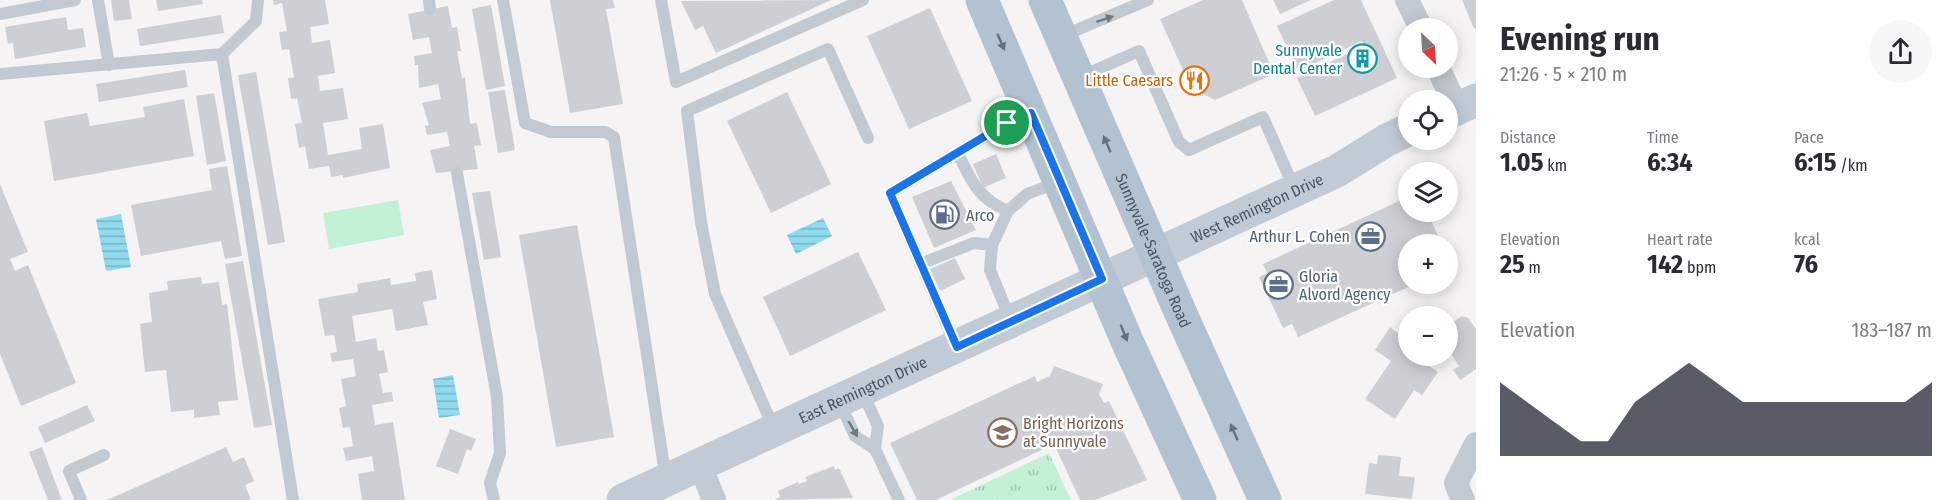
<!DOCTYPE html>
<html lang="en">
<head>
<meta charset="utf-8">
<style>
	:root { --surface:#fff; --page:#f7f7f7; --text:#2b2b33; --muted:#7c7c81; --accent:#111827 }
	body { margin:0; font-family:"Fira Sans Condensed",sans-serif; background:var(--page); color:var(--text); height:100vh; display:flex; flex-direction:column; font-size:22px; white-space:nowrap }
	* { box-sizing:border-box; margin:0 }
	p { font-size:20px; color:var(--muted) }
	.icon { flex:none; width:33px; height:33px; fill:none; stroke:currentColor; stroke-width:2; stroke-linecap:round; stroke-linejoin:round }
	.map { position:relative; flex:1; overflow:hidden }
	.drawer { display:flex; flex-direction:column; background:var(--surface); width:480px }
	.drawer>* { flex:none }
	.needle { width:39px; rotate:155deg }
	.fabs { position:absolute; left:1398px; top:18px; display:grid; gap:12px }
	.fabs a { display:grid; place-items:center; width:60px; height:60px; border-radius:50%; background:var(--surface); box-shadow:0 3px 15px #0003; font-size:30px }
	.pin { position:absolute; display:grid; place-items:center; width:51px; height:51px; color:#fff; margin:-26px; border:3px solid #fff; border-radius:50%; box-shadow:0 2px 6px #0007 }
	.round { display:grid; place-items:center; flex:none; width:63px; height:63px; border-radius:32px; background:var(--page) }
	.summary { display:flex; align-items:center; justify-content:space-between; height:102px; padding:0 24px }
	h1 { font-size:33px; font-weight:700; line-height:45px }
	.metrics { display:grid; grid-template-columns:repeat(3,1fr); gap:9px; height:102px; padding:6px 24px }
	.metrics div { display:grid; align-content:center }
	.metrics b { font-size:26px; font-weight:700 }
	.metrics small { font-size:16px; font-weight:400 }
	.metrics p { font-size:16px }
	.chart { height:168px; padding:12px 24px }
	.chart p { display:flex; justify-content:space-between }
	.chart svg { width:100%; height:108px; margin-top:6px; fill:var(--accent); opacity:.7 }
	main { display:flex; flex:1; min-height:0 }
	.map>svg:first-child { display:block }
</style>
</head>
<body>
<main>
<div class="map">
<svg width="1476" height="500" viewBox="0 0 1476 500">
	<defs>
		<pattern id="park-tufts" width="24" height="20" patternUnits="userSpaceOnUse" patternTransform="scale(1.5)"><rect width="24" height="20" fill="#c3f1d5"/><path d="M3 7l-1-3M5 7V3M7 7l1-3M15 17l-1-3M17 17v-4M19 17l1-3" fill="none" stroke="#a0c6b0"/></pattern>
		<pattern id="water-rules" width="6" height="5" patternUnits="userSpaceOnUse" patternTransform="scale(1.5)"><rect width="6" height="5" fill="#90daee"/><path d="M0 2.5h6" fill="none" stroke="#78b4c4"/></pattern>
	</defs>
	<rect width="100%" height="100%" fill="#f5f3f3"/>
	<path fill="url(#park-tufts)" d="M1049 453 1071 500H950Z"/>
	<path fill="#c3f1d5" d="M398 200 404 235 329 249 323 213Z"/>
	<g fill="url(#water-rules)">
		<path d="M121 214 131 267 106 271 96 219Z"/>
		<path d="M823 218 832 236 796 254 787 235Z"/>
		<path d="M453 375 460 415 439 418 433 379Z"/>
	</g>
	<g fill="#cdcfd5">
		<path d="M111 0H129L132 19 114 21Z"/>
		<path d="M156 0H202L203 4 158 11Z"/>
		<path d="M273 0H325L329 24 310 27 312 43 330 40 335 73 318 76 320 91 343 88 348 119 323 123 328 155 362 149 359 128 383 124 390 168 343 178V175L331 177 329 166 309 169 305 146 299 148 295 124 302 123 297 98 291 99 288 78 294 77 289 49 282 50 279 32 287 31 282 3 274 5Z"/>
		<path d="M550 0H613L615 8 606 9 623 104 570 113Z"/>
		<path d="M831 0 716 53 703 26 695 30 681 1Z"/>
		<path d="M1203 0H1242L1274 74 1215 100 1191 88 1160 19Z"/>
		<path d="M1273 0H1311L1280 14Z"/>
		<path d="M1334 0H1361L1397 78 1315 116 1297 78 1364 46 1362 41 1298 71 1277 26Z"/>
		<path d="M1462 0H1476V28L1474 29Z"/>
		<path d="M491 5 505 86 486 90 472 9Z"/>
		<path d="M448 6 452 28 457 27 461 51H457L462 78 465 77 470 124 477 123 481 145 474 146 478 169 436 173 430 150 450 146 447 132 427 135 425 126 429 125 422 103 441 99 438 84 419 88 418 65H415L414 56 432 53 429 37 413 40 408 14Z"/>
		<path d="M930 8 972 101 909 129 867 36Z"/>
		<path d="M221 15 224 33 140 46 137 29Z"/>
		<path d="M66 17 68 30 83 28 86 47 15 59 13 43 8 44 5 27Z"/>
		<path d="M185 70 188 87 99 102 96 84Z"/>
		<path d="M256 72 285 242 268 245 238 75Z"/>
		<path d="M505 90 515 150 498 153 488 92Z"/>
		<path d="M787 92 831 184 771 213 727 121Z"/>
		<path d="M214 93 226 161 207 165 196 96Z"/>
		<path d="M184 99 194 156 54 181 44 121 87 113 90 126 145 117 143 107Z"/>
		<path d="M996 154 1006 178 983 188 973 164Z"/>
		<path d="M227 166 242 256 225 259 221 241 141 256 131 205 212 190 209 169Z"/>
		<path d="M951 181 976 230 934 248 912 197Z"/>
		<path d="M0 184 28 252 10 259 15 271 28 265 76 383 21 406 0 354Z"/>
		<path d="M490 191 501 257 484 260 472 193Z"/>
		<path d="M1408 197V212H1427L1442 244H1408V284H1415L1298 337 1292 324 1283 328 1259 277 1267 273 1263 264Z"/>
		<path d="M577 225 614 437 556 447 519 235Z"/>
		<path d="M858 252 886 310 790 356 763 297Z"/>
		<path d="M955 258 965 279 940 291 930 269Z"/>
		<path d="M243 261 272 425 254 428 225 264Z"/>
		<path d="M432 270 437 299 423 302 428 325 396 331 392 309 352 316 356 342 376 338 378 351 384 350 388 372 379 374 383 393 392 392 393 401 372 405 375 425 393 422 405 500H362L358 474 374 471 372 456 346 461 343 448 353 446 350 427 343 428 339 408 346 406 341 379 356 376 353 359 332 362 330 353 337 352 334 335 325 336 318 299 358 292 357 284 390 278 391 285 416 281 415 273Z"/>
		<path d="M201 277 202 284 219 282 222 305 227 304 238 400 218 402 220 415 194 418V410L171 412 166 370 145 372 140 324 152 322 149 293 168 290 167 281Z"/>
		<path d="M1462 316 1468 318 1476 329V369L1460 380 1453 370 1459 366 1448 349V326Z"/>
		<path d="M1390 327 1408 340V356H1422L1419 359 1438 372 1422 395 1414 390 1395 419 1365 399 1391 361 1375 350Z"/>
		<path d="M1054 366 1103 384 1099 394 1104 403 1109 401 1147 480 1095 500H1080L1054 444 936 500H917L890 443 1035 376 1037 382 1050 376Z"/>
		<path d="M87 405 95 421 45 443 38 427Z"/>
		<path d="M450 429 476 439 471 451 467 449 458 474 436 466Z"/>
		<path d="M42 447 62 500H48L29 452Z"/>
		<path d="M226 447 233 462 244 457 254 481 245 485 251 500H107Z"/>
		<path d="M1378 455 1401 457 1399 476 1415 477 1412 499 1365 494 1369 463 1377 464Z"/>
		<path d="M834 466 835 470 839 468 853 498 774 500 780 497 778 491 798 482 799 484 807 481 805 477Z"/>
	</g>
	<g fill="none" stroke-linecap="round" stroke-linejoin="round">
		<g stroke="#c1cad2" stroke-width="12">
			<path d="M98 0 109 65"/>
			<path d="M429 0 430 9"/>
			<path d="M503 0 525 123 551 132H605L614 137 666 480"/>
			<path d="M661 0 676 82 863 0"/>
			<path d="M0 14 75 0"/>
			<path d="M1062 36 1148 0"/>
			<path d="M222 54 256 21 258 0"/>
			<path d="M0 74 222 54 293 500"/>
			<path d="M1080 77 1139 51 1179 142 1189 150 1263 117 1295 190"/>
			<path d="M957 152C972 181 977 198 1008 211"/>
			<path d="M457 173 497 397 500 453 490 483 494 500"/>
			<path d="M920 264 974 243 992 245"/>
			<path d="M1011 321 990 270 992 245 1008 211 1027 194 1059 182"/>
			<path d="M956 346 890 193 1007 123 1030 114"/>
			<path d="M862 391 878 426 875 449 899 500"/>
			<path d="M839 401 855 436 875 449"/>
			<path d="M774 429 715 294 701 222 687 111 828 49 868 138"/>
			<path d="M81 500 69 471 104 455"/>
		</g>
		<g stroke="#c1cad2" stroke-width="24">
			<path d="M1407 0 1421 28"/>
			<path d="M1438 68 1457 108"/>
			<path d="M700 465 714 500"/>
			<path d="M1463 500 1456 483 1476 444"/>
		</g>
		<g stroke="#c1cbd6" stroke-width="33">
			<path d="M1448 113 1476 100"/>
			<path id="s1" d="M623 500 1337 171 1387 140 1408 130"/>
		</g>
		<g stroke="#b3c2d1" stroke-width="33">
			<path d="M982 0 1127 341 1200 500"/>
			<path id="s2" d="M1045 0 1182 316 1265 500"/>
		</g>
	</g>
	<defs><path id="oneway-solid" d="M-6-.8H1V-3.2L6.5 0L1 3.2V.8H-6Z" transform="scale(1.5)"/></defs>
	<g fill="#6e7983">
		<use href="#oneway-solid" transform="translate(1105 19) rotate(-18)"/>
		<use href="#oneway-solid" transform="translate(853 429) rotate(60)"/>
	</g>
	<g fill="#64717d">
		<use href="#oneway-solid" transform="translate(1001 42) rotate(66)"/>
		<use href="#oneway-solid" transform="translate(1107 144) rotate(-113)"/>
		<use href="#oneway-solid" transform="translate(1124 333) rotate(68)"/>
		<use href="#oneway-solid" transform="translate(1234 432) rotate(-114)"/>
	</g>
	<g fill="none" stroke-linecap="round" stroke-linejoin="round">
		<defs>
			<path id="route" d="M1031 113 1102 279 957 347 890 193 1007 123Z"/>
		</defs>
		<use href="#route" stroke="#fff" stroke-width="12"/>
		<use href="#route" stroke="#1a73e8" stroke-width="8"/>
	</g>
	<defs>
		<symbol id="building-ring" viewBox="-11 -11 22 22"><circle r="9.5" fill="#fff" stroke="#0f9aa8" stroke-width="1.5"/><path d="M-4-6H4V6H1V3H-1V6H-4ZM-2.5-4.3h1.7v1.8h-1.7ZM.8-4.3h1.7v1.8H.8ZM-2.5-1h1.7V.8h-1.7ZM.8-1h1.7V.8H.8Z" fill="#0f9aa8"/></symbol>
		<symbol id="restaurant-ring" viewBox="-11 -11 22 22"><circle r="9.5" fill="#fff" stroke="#e8710a" stroke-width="1.5"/><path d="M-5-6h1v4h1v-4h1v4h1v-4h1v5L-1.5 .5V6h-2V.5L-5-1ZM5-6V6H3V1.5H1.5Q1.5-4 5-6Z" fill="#e8710a"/></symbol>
		<symbol id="fuel-ring" viewBox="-11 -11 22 22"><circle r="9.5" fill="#fff" stroke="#5c6f8a" stroke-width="1.5"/><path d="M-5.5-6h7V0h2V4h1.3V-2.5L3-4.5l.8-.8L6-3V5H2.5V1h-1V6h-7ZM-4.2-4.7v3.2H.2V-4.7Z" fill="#5c6f8a"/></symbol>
		<symbol id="office-ring" viewBox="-11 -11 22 22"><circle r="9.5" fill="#fff" stroke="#5c6f8a" stroke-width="1.5"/><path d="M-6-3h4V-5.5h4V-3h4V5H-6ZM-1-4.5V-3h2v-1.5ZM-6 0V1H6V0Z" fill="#5c6f8a"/></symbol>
		<symbol id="school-ring" viewBox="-11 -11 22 22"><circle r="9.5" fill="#fff" stroke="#8d6e63" stroke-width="1.5"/><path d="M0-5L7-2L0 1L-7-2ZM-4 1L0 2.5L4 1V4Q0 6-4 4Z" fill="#8d6e63"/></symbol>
	</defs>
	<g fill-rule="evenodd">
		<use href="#building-ring" x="1346" y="42" width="33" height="33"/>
		<use href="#restaurant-ring" x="1178" y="64" width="33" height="33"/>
		<use href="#fuel-ring" x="928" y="198" width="33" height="33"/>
		<use href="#office-ring" x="1354" y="220" width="33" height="33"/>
		<use href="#office-ring" x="1262" y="268" width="33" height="33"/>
		<use href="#school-ring" x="986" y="416" width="33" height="33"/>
	</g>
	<g text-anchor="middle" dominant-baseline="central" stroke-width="4.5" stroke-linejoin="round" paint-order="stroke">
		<g font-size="16" fill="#0d838f" stroke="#fff" text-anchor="end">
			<text x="1342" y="50">Sunnyvale<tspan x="1342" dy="18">Dental Center</tspan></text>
		</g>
		<g font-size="16" fill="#c56008" stroke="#fff" text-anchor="end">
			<text x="1173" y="80">Little Caesars</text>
		</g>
		<g font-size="16" fill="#4a5661" stroke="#fff">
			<text stroke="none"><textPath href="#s1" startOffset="698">West Remington Drive</textPath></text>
			<text stroke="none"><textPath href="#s2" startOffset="273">Sunnyvale-Saratoga Road</textPath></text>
			<text stroke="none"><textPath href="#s1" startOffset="264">East Remington Drive</textPath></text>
		</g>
		<g font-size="16" fill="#4e5e75" stroke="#fff" text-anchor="start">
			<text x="966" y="215">Arco</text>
			<text x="1350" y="236" text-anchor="end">Arthur L. Cohen</text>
			<text x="1299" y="276">Gloria<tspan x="1299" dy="18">Alvord Agency</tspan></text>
		</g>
		<g font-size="16" fill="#785e54" stroke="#fff" text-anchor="start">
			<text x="1023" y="423">Bright Horizons<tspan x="1023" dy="18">at Sunnyvale</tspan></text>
		</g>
	</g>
</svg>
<div class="fabs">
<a><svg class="needle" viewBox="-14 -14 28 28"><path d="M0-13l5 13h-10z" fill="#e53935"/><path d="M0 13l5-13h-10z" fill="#7c7c81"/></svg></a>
<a><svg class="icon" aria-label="locate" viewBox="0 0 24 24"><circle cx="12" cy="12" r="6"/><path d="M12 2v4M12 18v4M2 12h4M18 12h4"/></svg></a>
<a><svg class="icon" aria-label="layers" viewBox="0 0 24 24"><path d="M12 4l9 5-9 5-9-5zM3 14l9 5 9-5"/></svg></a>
<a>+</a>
<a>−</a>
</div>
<div class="pin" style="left:1007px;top:123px;background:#1e9e55"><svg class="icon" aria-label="arrive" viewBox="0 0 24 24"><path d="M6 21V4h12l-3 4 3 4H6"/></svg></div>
</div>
<section class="drawer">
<div class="summary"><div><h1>Evening run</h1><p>21:26 · 5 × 210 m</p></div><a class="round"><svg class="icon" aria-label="share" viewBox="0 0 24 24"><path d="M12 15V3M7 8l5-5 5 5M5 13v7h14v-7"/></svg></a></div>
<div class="metrics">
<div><p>Distance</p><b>1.05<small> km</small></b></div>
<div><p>Time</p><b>6:34</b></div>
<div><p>Pace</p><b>6:15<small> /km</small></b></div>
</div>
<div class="metrics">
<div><p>Elevation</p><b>25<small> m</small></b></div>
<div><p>Heart rate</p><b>142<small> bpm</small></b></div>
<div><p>kcal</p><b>76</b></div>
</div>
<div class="chart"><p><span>Elevation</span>183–187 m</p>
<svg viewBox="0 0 160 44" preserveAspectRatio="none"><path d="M0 44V14L10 22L20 30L30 38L40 38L50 22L60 14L70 6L80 14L90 22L100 22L110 22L120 22L130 22L140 22L150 22L160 14V44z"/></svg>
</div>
</section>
</main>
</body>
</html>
